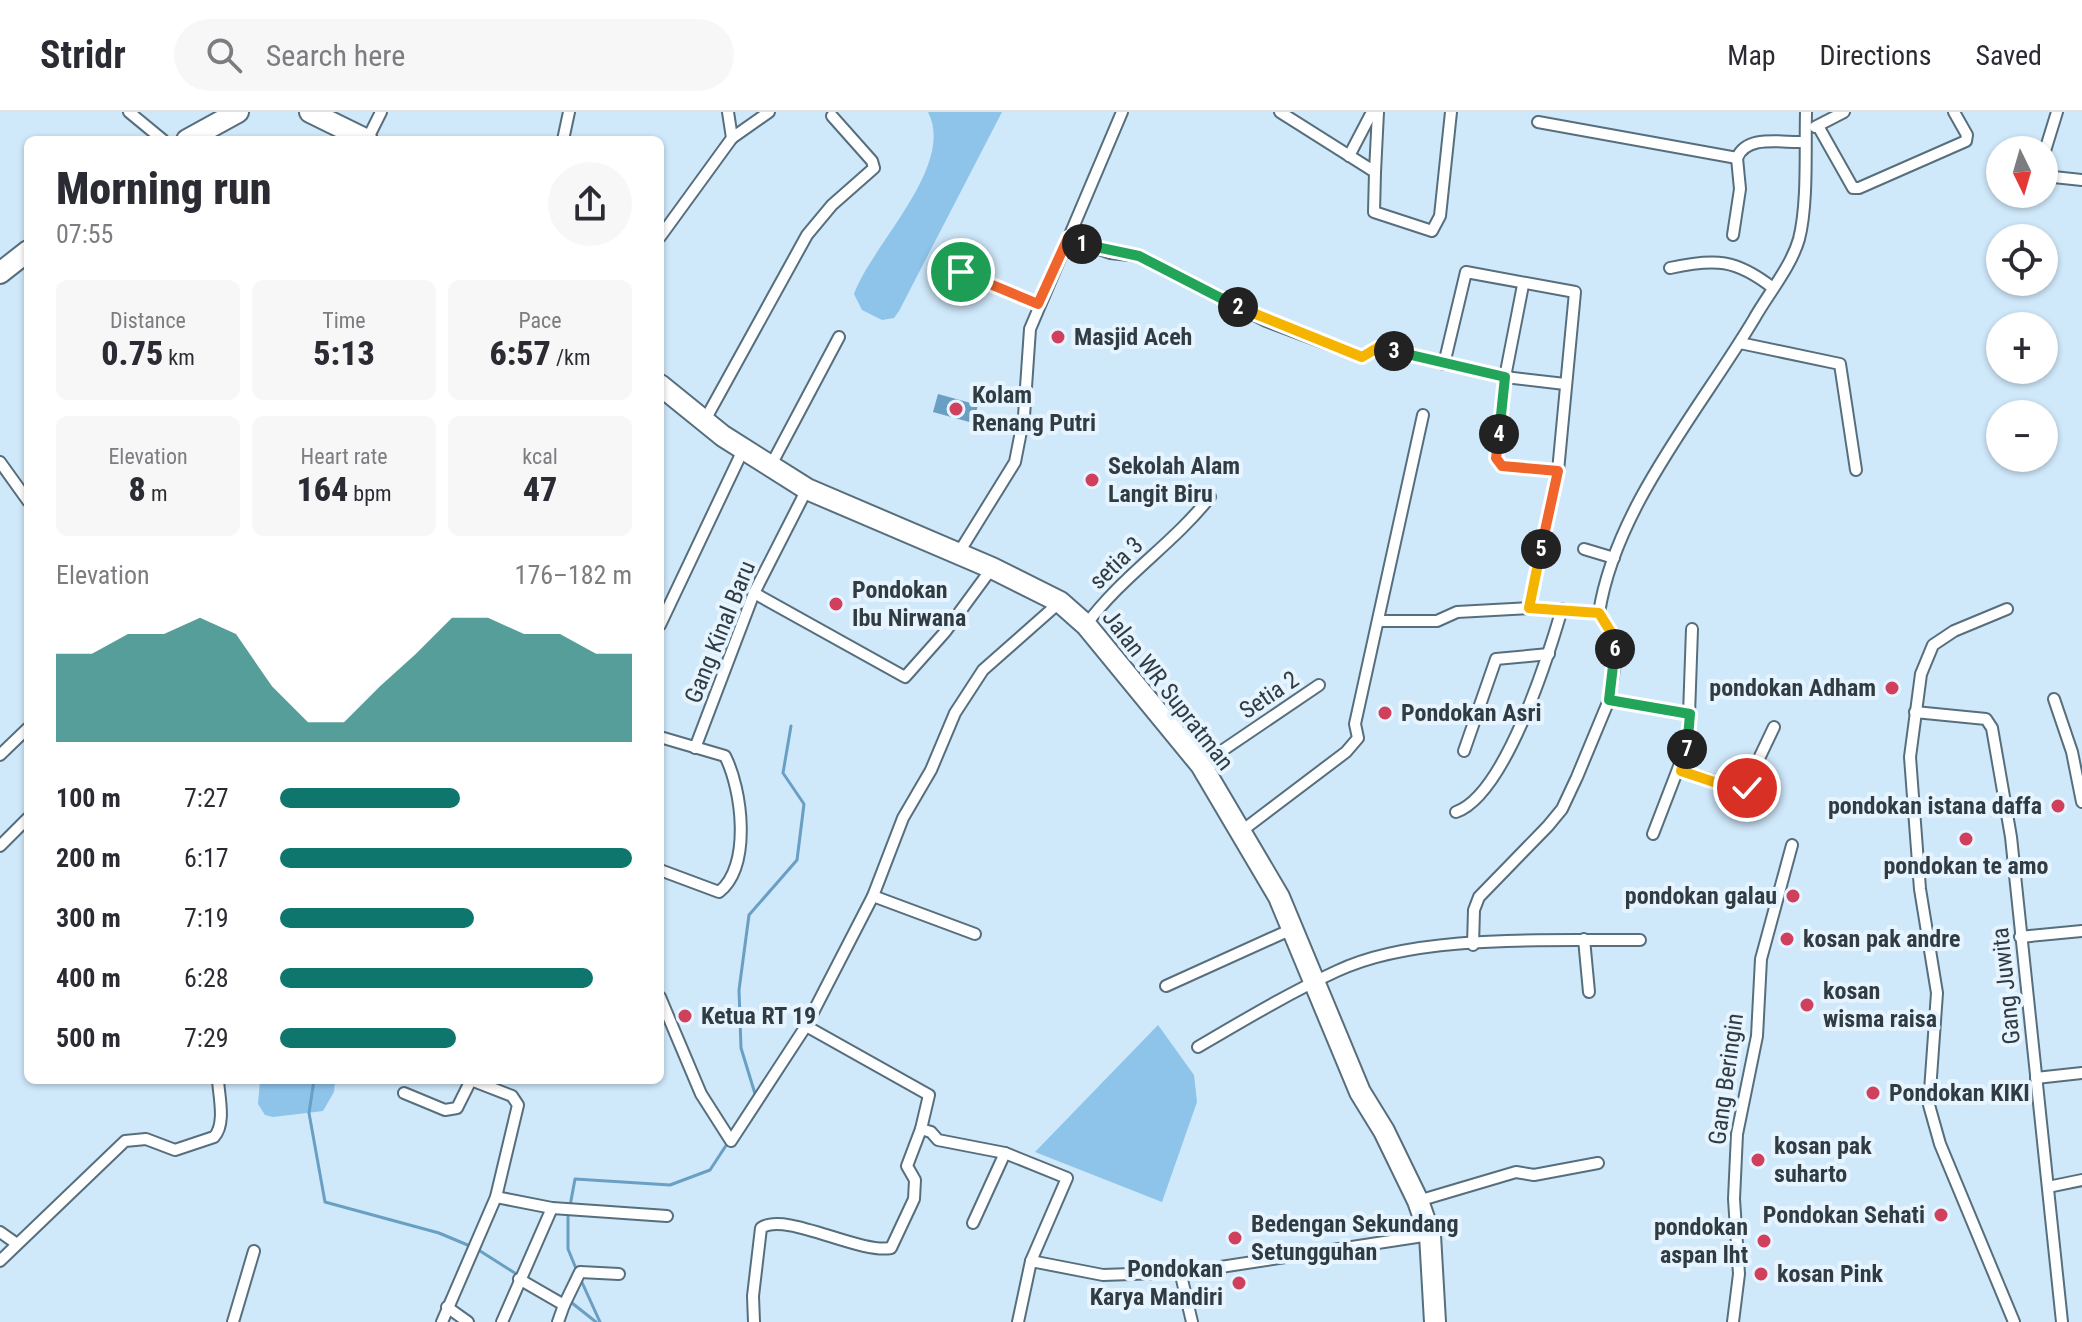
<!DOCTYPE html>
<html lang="en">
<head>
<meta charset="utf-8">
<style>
	:root { --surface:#fff; --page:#f7f7f7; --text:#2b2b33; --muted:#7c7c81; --line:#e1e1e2; --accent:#0f766e }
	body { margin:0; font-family:"Roboto Condensed",sans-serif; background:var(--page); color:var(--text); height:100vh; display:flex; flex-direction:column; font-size:30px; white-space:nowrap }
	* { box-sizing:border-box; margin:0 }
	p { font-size:26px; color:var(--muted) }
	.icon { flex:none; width:44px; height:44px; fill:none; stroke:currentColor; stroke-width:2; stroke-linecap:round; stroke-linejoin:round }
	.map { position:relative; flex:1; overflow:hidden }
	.panel { position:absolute; left:24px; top:24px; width:640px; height:948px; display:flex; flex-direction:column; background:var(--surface); border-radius:12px; box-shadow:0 2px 6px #0004 }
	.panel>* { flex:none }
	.needle { width:52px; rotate:175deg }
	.buttons { position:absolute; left:1986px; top:24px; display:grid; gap:16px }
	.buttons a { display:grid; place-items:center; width:72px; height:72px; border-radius:50%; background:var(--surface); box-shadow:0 2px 6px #0004; font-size:40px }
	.pin { position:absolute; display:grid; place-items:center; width:68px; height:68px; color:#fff; margin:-34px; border:4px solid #fff; border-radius:50%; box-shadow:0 2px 8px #0007 }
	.km { position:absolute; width:40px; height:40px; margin:-20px; border-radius:50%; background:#222; color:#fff; font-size:22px; line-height:40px; text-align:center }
	.round { display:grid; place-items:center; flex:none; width:84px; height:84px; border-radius:42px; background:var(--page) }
	.headline { display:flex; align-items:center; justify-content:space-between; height:136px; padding:0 32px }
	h1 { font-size:44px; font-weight:800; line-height:60px }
	.figures { display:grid; grid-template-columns:repeat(3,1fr); gap:12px; height:136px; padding:8px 32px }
	.figures div { display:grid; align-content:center; border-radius:12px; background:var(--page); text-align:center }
	.figures b { font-size:34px; font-weight:800 }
	.figures small { font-size:22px; font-weight:400 }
	.figures p { font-size:22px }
	.chart { height:224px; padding:16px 32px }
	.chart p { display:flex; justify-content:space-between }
	.chart svg { width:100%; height:144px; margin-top:8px; fill:var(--accent); opacity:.7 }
	ul { padding:0 32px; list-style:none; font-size:26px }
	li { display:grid; grid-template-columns:128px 96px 1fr; align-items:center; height:60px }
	li i { height:20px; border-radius:10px; background:var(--accent) }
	header { display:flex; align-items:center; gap:48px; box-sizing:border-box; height:112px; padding:0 40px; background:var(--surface); border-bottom:2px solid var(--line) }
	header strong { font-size:38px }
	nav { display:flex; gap:44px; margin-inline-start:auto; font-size:28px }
	.search { width:560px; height:72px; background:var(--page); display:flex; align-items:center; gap:20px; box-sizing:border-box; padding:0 28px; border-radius:44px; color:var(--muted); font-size:30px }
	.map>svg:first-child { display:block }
</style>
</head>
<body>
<header>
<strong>Stridr</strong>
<div class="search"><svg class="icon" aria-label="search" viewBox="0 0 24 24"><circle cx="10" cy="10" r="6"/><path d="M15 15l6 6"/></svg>Search here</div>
<nav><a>Map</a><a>Directions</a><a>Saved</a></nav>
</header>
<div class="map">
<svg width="2082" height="1210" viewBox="0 0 2082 1210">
	<rect width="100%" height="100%" fill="#cfe8fa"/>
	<g fill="#8ec4ea">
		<path d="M928 0H1002L899 199 894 206 882 208 862 198 854 182C872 132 956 54 928 0Z"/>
		<path d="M1158 913 1194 963 1197 990 1162 1090 1035 1040Z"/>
		<path d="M260 968H335L334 980 323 999 273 1005 265 1003 258 992Z"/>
	</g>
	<path fill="#6a9fc4" d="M938 282 978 293 973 311 933 300Z"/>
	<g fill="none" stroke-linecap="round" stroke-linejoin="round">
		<g stroke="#6a9fc4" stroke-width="3">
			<path d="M314 968 309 1001 325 1090 439 1121 470 1134"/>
			<path d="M756 985 741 936 739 878 749 803 797 748 804 692 783 661 791 614"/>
			<path d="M570 1094 575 1067 670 1073 710 1058 727 1032"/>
			<path d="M568 1101V1137L577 1159"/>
			<path d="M477 1137 518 1163"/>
			<path d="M580 1166 600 1210"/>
			<path d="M546 1177 572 1191 596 1210"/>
		</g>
		<defs>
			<g id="street">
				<path d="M129 0 163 28"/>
				<path d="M1280 0 1375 60 1378 0"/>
				<path d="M1538 10 1737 46C1747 22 1782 31 1803 30"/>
				<path d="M1818 14 1853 76H1859L1966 29 1967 23 1954 0"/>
				<path d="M1815 15 1844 0"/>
				<path d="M732 26 769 0"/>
				<path d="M367 28 381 0"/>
				<path d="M563 28 569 0"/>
				<path d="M2044 42 2057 0"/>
				<path d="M1349 44 1372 0"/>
				<path d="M1375 60 1374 100 1432 119 1440 104 1451 0"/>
				<path d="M2044 64 2082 68"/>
				<path d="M1733 123 1740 77 1737 46"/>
				<path d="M660 125 732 26 728 0"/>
				<path d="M1068 126 1110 141 1139 144 1266 209 1362 245 1377 236 1386 237 1505 265 1565 272"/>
				<path d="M1670 156C1715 146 1736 147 1773 176"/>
				<path d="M961 160 1038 192"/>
				<path d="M1523 173 1505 265 1496 346 1502 354 1558 359"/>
				<path d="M1740 231 1840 252 1856 358"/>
				<path d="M1444 252 1466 160 1575 180 1558 359 1529 496"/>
				<path d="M705 308 807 123 832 93 874 56 872 49 832 4"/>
				<path d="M0 350 28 389"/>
				<path d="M770 355 839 225"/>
				<path d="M1584 437 1614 446"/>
				<path d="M958 442 1015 350 1024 304 1030 217 1122 0"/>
				<path d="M754 481 905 565 945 520 992 456"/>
				<path d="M2007 497 1954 519 1933 533 1921 562 1910 645 1920 777 1937 881 1929 993 1940 1032 2014 1210"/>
				<path d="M1379 509H1437L1457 500 1529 496 1599 501"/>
				<path d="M660 513 743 338"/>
				<path d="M1086 513C1122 464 1173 432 1210 385"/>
				<path d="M2054 587 2072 640 2082 690"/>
				<path d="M1609 588 1690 602"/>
				<path d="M1915 600 1986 607 1992 616 2011 725 2062 1210"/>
				<path d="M660 625 725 644C742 677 752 754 719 780L660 758"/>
				<path d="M695 636 754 481 807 377"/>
				<path d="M1464 639 1496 547 1549 542"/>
				<path d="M0 643 28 616"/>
				<path d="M1201 653 1319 573"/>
				<path d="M1681 659 1744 678 1774 615"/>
				<path d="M1456 700C1505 683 1548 545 1562 497"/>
				<path d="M1239 721 1346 640 1358 626 1355 612 1423 303"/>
				<path d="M1653 722 1688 631 1692 517"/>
				<path d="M0 734 28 706"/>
				<path d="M873 784 975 822"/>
				<path d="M2020 825 2082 819"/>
				<path d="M1584 827 1589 880"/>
				<path d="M1473 833 1474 798 1479 785 1548 714 1562 697 1577 665 1609 588 1616 545 1614 525 1599 501C1615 396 1701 296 1754 207 1768 182 1791 155 1799 127 1808 92 1805 37 1806 0"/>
				<path d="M1166 874 1292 817"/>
				<path d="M660 885 701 982 731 1029 806 914 873 784 903 706 931 658 955 601 983 558 1060 490"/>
				<path d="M806 914 929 983 921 1017 931 1020 938 1028 1005 1041 1067 1066 1031 1149 1018 1210"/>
				<path d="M1198 935C1244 908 1289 881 1337 859 1416 821 1553 829 1640 828"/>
				<path d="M2036 966 2082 961"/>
				<path d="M404 981 445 998 457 996 471 968 512 984 518 993 496 1085 442 1210"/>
				<path d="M2048 1075 2082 1068"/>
				<path d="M496 1085 552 1096 667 1104"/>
				<path d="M1418 1089 1516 1060 1534 1063 1598 1051"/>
				<path d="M973 1111 1005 1041"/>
				<path d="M0 1120 17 1132"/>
				<path d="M0 1149 125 1029 146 1027 175 1038 214 1025C226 1012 219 985 218 968"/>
				<path d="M1031 1149 1103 1163 1188 1160 1430 1123"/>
				<path d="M1180 1159 1192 1210"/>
				<path d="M519 1167 564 1193 558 1210"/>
				<path d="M564 1193 580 1160 619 1162"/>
				<path d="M447 1195 468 1210"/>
				<path d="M233 1210 254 1139"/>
				<path d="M502 1210 552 1096"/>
				<path d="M754 1210 753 1184 761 1116C785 1099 858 1142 891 1136L914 1087 915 1068 907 1054 921 1017"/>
				<path d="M1733 1210 1739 1162 1734 1087 1737 1022 1757 924 1761 847 1792 733"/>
			</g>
			<g id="highway">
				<path d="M310 0 367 28"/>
				<path d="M187 28 238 0"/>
				<path d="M0 161 28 139"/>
				<path d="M660 273 723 324 807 377 992 456 1060 490 1086 513 1201 653 1279 785 1360 980 1384 1019 1418 1089 1430 1123 1435 1210"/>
			</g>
		</defs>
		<use href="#street" stroke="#576e7d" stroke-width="14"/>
		<use href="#highway" stroke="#576e7d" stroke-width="24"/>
		<use href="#street" stroke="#fff" stroke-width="10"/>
		<use href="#highway" stroke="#fff" stroke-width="20"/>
	</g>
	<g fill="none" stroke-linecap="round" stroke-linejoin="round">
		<defs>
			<path id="split-1" d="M961 160 1038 192 1068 126 1082 132"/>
			<path id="split-2" d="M1082 132 1139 144 1238 195"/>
			<path id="split-3" d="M1238 195 1362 245 1377 236 1394 239"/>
			<path id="split-4" d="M1394 239 1505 265 1499 322"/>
			<path id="split-5" d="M1499 322 1496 346 1502 354 1558 359 1541 437"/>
			<path id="split-6" d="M1541 437 1529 496 1599 501 1614 525 1615 537"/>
			<path id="split-7" d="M1615 537 1609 588 1690 602 1687 637"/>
			<path id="split-8" d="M1687 637 1681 659 1741 679 1747 676"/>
		</defs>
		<use href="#split-1" stroke="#fff" stroke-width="16"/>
		<use href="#split-2" stroke="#fff" stroke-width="16"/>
		<use href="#split-3" stroke="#fff" stroke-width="16"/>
		<use href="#split-4" stroke="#fff" stroke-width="16"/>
		<use href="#split-5" stroke="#fff" stroke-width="16"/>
		<use href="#split-6" stroke="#fff" stroke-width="16"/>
		<use href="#split-7" stroke="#fff" stroke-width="16"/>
		<use href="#split-8" stroke="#fff" stroke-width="16"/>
		<use href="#split-1" stroke="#f0652b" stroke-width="10"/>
		<use href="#split-2" stroke="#22a559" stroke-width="10"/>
		<use href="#split-3" stroke="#f5b400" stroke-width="10"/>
		<use href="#split-4" stroke="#22a559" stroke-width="10"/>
		<use href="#split-5" stroke="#f0652b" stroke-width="10"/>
		<use href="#split-6" stroke="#f5b400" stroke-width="10"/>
		<use href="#split-7" stroke="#22a559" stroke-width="10"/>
		<use href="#split-8" stroke="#f5b400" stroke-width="10"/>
	</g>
	<g fill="#d0405c" stroke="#e5f4ff" stroke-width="3">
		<circle cx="1058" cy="225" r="8"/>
		<circle cx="956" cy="297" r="8"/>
		<circle cx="1092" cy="368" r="8"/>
		<circle cx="836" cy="492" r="8"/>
		<circle cx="1892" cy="576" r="8"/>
		<circle cx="1385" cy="601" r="8"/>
		<circle cx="2058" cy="694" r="8"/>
		<circle cx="1966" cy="727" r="8"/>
		<circle cx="1793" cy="784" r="8"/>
		<circle cx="1787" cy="827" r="8"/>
		<circle cx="1807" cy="893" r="8"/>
		<circle cx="685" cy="904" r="8"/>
		<circle cx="1873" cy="981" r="8"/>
		<circle cx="1758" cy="1048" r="8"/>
		<circle cx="1941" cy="1103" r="8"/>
		<circle cx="1235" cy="1126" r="8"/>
		<circle cx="1764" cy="1129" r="8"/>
		<circle cx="1761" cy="1162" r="8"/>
		<circle cx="1239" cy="1171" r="8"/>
	</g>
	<g text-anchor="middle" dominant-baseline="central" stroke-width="8" stroke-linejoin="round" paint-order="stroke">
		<g font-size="24" font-weight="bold" fill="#313b42" stroke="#e5f4ff" text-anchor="start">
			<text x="1074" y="225">Masjid Aceh</text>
			<text x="972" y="283">Kolam<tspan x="972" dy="28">Renang Putri</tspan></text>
			<text x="1108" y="354">Sekolah Alam<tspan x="1108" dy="28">Langit Biru</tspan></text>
			<text x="852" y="478">Pondokan<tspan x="852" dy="28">Ibu Nirwana</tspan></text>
			<text x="1876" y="576" text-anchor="end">pondokan Adham</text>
			<text x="1401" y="601">Pondokan Asri</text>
			<text x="2042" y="694" text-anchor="end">pondokan istana daffa</text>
			<text x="1966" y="754" text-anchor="middle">pondokan te amo</text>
			<text x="1777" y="784" text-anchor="end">pondokan galau</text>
			<text x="1803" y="827">kosan pak andre</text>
			<text x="1823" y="879">kosan<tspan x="1823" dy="28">wisma raisa</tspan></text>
			<text x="701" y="904">Ketua RT 19</text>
			<text x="1889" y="981">Pondokan KIKI</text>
			<text x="1774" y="1034">kosan pak<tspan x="1774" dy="28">suharto</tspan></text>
			<text x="1925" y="1103" text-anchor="end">Pondokan Sehati</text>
			<text x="1251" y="1112">Bedengan Sekundang<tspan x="1251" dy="28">Setungguhan</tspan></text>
			<text x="1748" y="1115" text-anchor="end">pondokan<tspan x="1748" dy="28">aspan lht</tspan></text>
			<text x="1223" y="1157" text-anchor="end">Pondokan<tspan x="1223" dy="28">Karya Mandiri</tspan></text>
			<text x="1777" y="1162">kosan Pink</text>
		</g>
		<g font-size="24" fill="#313b42" stroke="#e5f4ff">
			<text transform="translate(1116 451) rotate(-44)">setia 3</text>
			<text transform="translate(720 520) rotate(-68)">Gang Kinal Baru</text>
			<text transform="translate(1168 578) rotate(52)">Jalan WR Supratman</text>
			<text transform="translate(1269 583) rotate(-34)">Setia 2</text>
			<text transform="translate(2006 874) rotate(-96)">Gang Juwita</text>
			<text transform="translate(1726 967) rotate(-82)">Gang Beringin</text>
		</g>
	</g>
</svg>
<div class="buttons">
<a><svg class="needle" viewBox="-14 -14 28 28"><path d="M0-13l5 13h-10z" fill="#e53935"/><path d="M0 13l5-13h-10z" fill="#7c7c81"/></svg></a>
<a><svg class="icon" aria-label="locate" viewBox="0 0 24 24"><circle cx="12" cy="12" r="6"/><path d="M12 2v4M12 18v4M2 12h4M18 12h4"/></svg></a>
<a>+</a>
<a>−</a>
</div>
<div class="pin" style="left:961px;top:160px;background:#1e9e55"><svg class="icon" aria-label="arrive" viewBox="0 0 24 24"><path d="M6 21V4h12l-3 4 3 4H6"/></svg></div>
<div class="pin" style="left:1747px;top:676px;background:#d93025"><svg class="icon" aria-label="check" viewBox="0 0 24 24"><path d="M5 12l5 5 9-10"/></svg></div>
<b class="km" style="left:1082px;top:132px">1</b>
<b class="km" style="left:1238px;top:195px">2</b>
<b class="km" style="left:1394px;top:239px">3</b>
<b class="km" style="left:1499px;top:322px">4</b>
<b class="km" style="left:1541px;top:437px">5</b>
<b class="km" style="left:1615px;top:537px">6</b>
<b class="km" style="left:1687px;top:637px">7</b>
<section class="panel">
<div class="headline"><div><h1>Morning run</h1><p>07:55</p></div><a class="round"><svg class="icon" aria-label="share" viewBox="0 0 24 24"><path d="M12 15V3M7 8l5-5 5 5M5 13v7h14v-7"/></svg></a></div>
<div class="figures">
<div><p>Distance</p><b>0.75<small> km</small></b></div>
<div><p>Time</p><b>5:13</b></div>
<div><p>Pace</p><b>6:57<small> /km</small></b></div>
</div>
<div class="figures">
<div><p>Elevation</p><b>8<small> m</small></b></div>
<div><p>Heart rate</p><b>164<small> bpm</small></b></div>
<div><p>kcal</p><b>47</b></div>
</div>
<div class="chart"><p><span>Elevation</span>176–182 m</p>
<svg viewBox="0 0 160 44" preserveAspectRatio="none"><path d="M0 44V17L10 17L20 11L30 11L40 6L50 11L60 27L70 38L80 38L90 27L100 17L110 6L120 6L130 11L140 11L150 17L160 17V44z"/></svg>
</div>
<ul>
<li><b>100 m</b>7:27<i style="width:51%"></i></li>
<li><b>200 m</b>6:17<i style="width:100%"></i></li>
<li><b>300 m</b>7:19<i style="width:55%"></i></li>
<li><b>400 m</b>6:28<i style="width:89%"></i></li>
<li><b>500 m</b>7:29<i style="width:50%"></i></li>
</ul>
</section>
</div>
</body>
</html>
